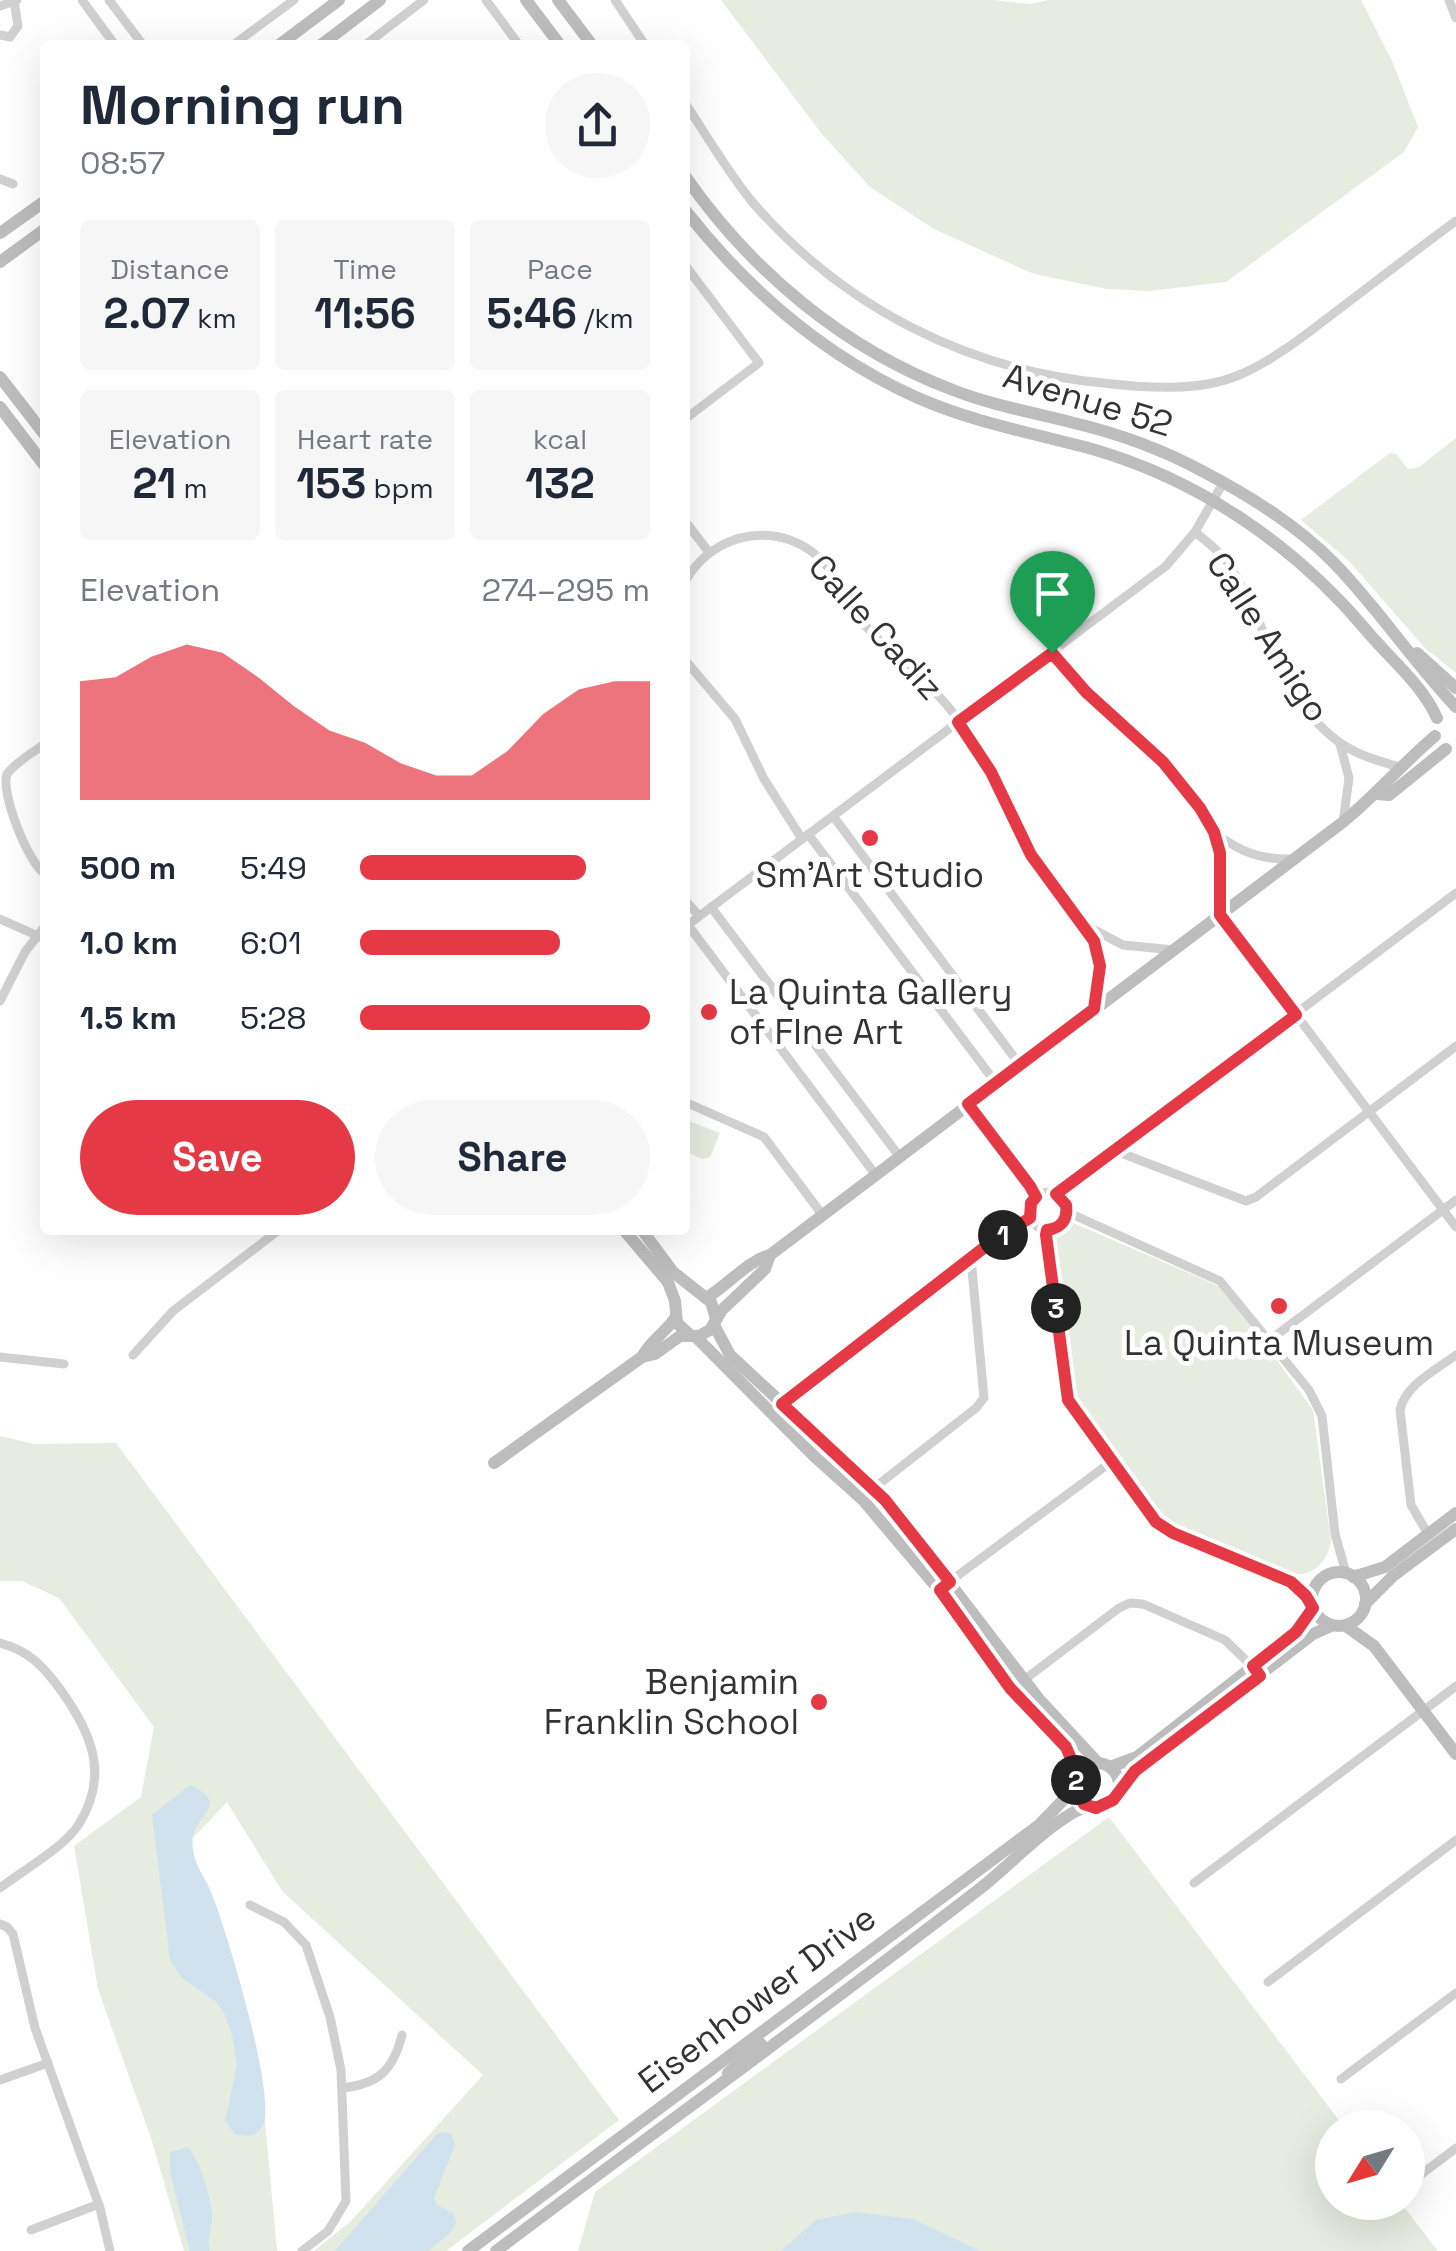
<!DOCTYPE html>
<html lang="en">
<head>
<meta charset="utf-8">
<style>
	:root { --surface:#fff; --page:#f6f6f7; --text:#1f2937; --muted:#747a83; --accent:#e63946 }
	body { margin:0; font-family:"Space Grotesk",sans-serif; background:var(--page); color:var(--text); height:100vh; display:flex; flex-direction:column; font-size:38px; white-space:nowrap }
	* { box-sizing:border-box; margin:0 }
	p { font-size:32px; color:var(--muted) }
	.icon { flex:none; width:55px; height:55px; fill:none; stroke:currentColor; stroke-width:2; stroke-linecap:round; stroke-linejoin:round }
	.map { position:relative; flex:1; overflow:hidden }
	.sheet { position:absolute; left:40px; top:40px; width:650px; height:1195px; display:flex; flex-direction:column; background:var(--surface); border-radius:10px; box-shadow:0 10px 40px #0002 }
	.sheet>* { flex:none }
	.needle { width:65px; rotate:233deg }
	.fabs { position:absolute; left:1315px; top:2110px; display:grid; gap:20px }
	.fabs a { display:grid; place-items:center; width:110px; height:110px; border-radius:50%; background:var(--surface); box-shadow:0 10px 40px #0002; font-size:50px }
	.pin { position:absolute; display:grid; place-items:center; width:85px; height:85px; color:#fff; margin:-102px -42px; border-radius:50% 50% 50% 0; rotate:-45deg; box-shadow:0 0 10px #0007 }
	.pin .icon { rotate:45deg }
	.km { position:absolute; width:50px; height:50px; margin:-25px; border-radius:50%; background:#222; color:#fff; font-size:28px; line-height:50px; text-align:center }
	.round { display:grid; place-items:center; flex:none; width:105px; height:105px; border-radius:52px; background:var(--page) }
	.summary { display:flex; align-items:center; justify-content:space-between; height:170px; padding:0 40px }
	h1 { font-size:55px; font-weight:700; line-height:75px }
	.figures { display:grid; grid-template-columns:repeat(3,1fr); gap:15px; height:170px; padding:10px 40px }
	.figures div { display:grid; align-content:center; border-radius:10px; background:var(--page); text-align:center }
	.figures b { font-size:42px; font-weight:700 }
	.figures small { font-size:28px; font-weight:400 }
	.figures p { font-size:28px }
	.chart { height:280px; padding:20px 40px }
	.chart p { display:flex; justify-content:space-between }
	.chart svg { width:100%; height:180px; margin-top:10px; fill:var(--accent); opacity:.7 }
	.cta { display:flex; gap:20px; margin-top:auto; padding:20px 40px }
	.cta a { flex:1; height:115px; border-radius:60px; background:var(--accent); color:#fff; font-size:40px; font-weight:700; line-height:115px; text-align:center }
	.cta a+a { background:var(--page); color:var(--text) }
	ul { padding:0 40px; list-style:none; font-size:32px }
	li { display:grid; grid-template-columns:160px 120px 1fr; align-items:center; height:75px }
	li i { height:25px; border-radius:12px; background:var(--accent) }
	.map>svg:first-child { display:block }
</style>
</head>
<body>
<div class="map">
<svg width="1456" height="2251" viewBox="0 0 1456 2251">
	<rect width="100%" height="100%" fill="#fff"/>
	<g fill="#e6ecdf">
		<path d="M721 0H993L1031 4 1049 0H1361L1392 61 1418 127 1404 152 1226 282 1149 291 1107 289 1034 274 934 229 870 187 822 134Z"/>
		<path d="M1456 438V673L1424 647 1349 561 1301 520 1390 453 1396 454 1408 469 1419 467Z"/>
		<path d="M689 1121 720 1133 710 1157 702 1159 685 1151V1123Z"/>
		<path d="M1071 1222 1205 1280 1222 1288 1235 1303 1313 1410 1331 1541C1328 1560 1315 1576 1294 1574 1270 1572 1204 1538 1178 1527L1165 1518 1074 1396 1055 1253 1051 1239 1060 1234Z"/>
		<path d="M0 1436 34 1444 116 1443 619 2120 446 2251H314L351 2221 483 2075 282 1891 227 1802 188 1843 222 1925 261 2078 277 2251H184L151 2138 98 1989 74 1846 141 1797 154 1727 59 1598 22 1581H0Z"/>
		<path d="M1109 1817 1344 2127 1332 2128V2202L1401 2203 1438 2251H578L595 2192Z"/>
	</g>
	<g fill="#cfe2ee">
		<path d="M190 1785C228 1803 201 1812 194 1832 191 1840 193 1854 196 1862 201 1874 209 1885 213 1897 226 1930 279 2102 262 2127 256 2137 245 2137 235 2134L225 2121 237 2065 233 2038 224 2013 215 2001 182 1978 170 1960 152 1815Z"/>
		<path d="M444 2132 451 2134 455 2145 434 2198 437 2205 454 2214 456 2223 450 2233 428 2251H335L437 2134Z"/>
		<path d="M188 2147C199 2159 213 2201 212 2218 212 2231 206 2237 210 2251H190L170 2172V2152Z"/>
		<path d="M854 2212 913 2219 980 2251H781L816 2220Z"/>
	</g>
	<g fill="none" stroke-linecap="round" stroke-linejoin="round">
		<g stroke="#d0d0d0" stroke-width="9">
			<path d="M82 0 115 45"/>
			<path d="M109 0 143 45"/>
			<path d="M486 0 519 45"/>
			<path d="M615 0 645 45"/>
			<path d="M1449 0 1456 18"/>
			<path d="M0 6 17 0"/>
			<path d="M0 35 10 37 18 26 14 1"/>
			<path d="M233 45 294 0"/>
			<path d="M365 45 424 0"/>
			<path d="M685 103C707 136 728 173 754 204 844 307 967 370 1103 383 1145 388 1200 392 1239 375 1274 360 1304 336 1334 313 1375 282 1415 251 1456 221"/>
			<path d="M0 179 13 184"/>
			<path d="M685 265 759 363 685 419"/>
			<path d="M685 521 708 551"/>
			<path d="M1195 532C1207 542 1219 550 1228 563 1264 618 1284 706 1342 744 1359 756 1380 761 1399 767"/>
			<path d="M685 582C713 529 786 518 826 565 841 583 847 606 863 623 890 654 924 676 950 709 985 753 1003 807 1032 855 1050 887 1086 913 1097 949 1103 968 1098 989 1094 1009"/>
			<path d="M1052 653C1068 673 1085 693 1104 710 1145 748 1210 794 1220 853 1223 873 1221 895 1221 915L1456 1227"/>
			<path d="M685 660 735 719 764 779 802 839"/>
			<path d="M45 744C33 752 16 762 7 774 0 792 28 863 45 874"/>
			<path d="M1340 744 1349 778 1343 822"/>
			<path d="M833 816 1020 1065"/>
			<path d="M808 834 996 1083"/>
			<path d="M1217 834C1241 853 1263 860 1294 859"/>
			<path d="M685 900 699 916"/>
			<path d="M711 907 899 1156"/>
			<path d="M0 919 45 939"/>
			<path d="M688 925 875 1174"/>
			<path d="M1087 926 1123 945 1174 950"/>
			<path d="M685 927 1166 566 1195 532 1223 483"/>
			<path d="M0 1001 25 952 45 926"/>
			<path d="M685 1102 764 1137 821 1213"/>
			<path d="M967 1104 1030 1185 1035 1197"/>
			<path d="M1113 1150 1246 1201 1256 1197 1456 1046"/>
			<circle cx="1048" cy="1211" r="19"/>
			<path d="M1056 1194 1456 893"/>
			<path d="M1067 1212 1220 1281 1309 1390 1322 1416 1335 1534 1346 1573"/>
			<path d="M1047 1230V1251L1068 1401 1156 1521 1173 1533 1291 1582 1312 1603"/>
			<path d="M1270 1340 1456 1200"/>
			<path d="M133 1355 173 1311 279 1230"/>
			<path d="M0 1357 64 1364"/>
			<path d="M782 1404 994 1240 1030 1217"/>
			<path d="M874 1488 976 1408 984 1398 971 1259"/>
			<path d="M1428 1534 1411 1505 1400 1410C1405 1385 1436 1370 1456 1355"/>
			<path d="M945 1585 1111 1462"/>
			<path d="M0 1643C28 1650 43 1666 60 1689 91 1732 110 1774 79 1824 65 1847 22 1871 0 1888"/>
			<path d="M1024 1680 1119 1608 1130 1603 1143 1604 1225 1640 1256 1670"/>
			<path d="M1194 1883 1456 1686"/>
			<path d="M250 1905 284 1922 306 1945 330 2017 341 2070 346 2201 328 2231 302 2251"/>
			<path d="M0 1924 7 1927 13 1934 35 2028 100 2208 110 2251"/>
			<path d="M1268 1982 1456 1840"/>
			<path d="M1341 2079 1456 1993"/>
			<path d="M0 2080 48 2063"/>
			<path d="M342 2088C378 2084 393 2071 402 2035"/>
			<path d="M1415 2179 1456 2148"/>
			<path d="M31 2230 99 2204"/>
		</g>
		<g stroke="#bdbdbd" stroke-width="12">
			<path d="M526 0 560 45"/>
			<path d="M558 0 592 45"/>
			<path d="M279 45 339 0"/>
			<path d="M321 45 380 0"/>
			<path d="M685 176C751 271 844 349 953 390 991 405 1031 412 1070 422 1117 433 1162 449 1204 472 1250 496 1298 526 1334 563 1378 608 1413 662 1456 707"/>
			<path d="M685 210C748 290 824 356 918 398 975 423 1033 433 1092 449 1200 480 1294 545 1366 630 1391 660 1421 683 1437 718"/>
			<path d="M0 233 45 201"/>
			<path d="M0 262 45 229"/>
			<path d="M0 377 45 435"/>
			<path d="M0 407 45 466"/>
			<path d="M1417 653 1456 688"/>
			<path d="M1378 794 1389 795 1446 749"/>
			<path d="M624 1230 668 1282 675 1301 677 1323 691 1336"/>
			<path d="M642 1230 673 1272 711 1302 716 1319"/>
			<path d="M706 1298C727 1286 747 1261 770 1255L1343 822C1376 795 1402 764 1435 736"/>
			<path d="M714 1325 730 1355 885 1499 1038 1698 1098 1763"/>
			<path d="M695 1336 814 1456 863 1500 939 1590 1010 1688 1066 1747 1077 1775"/>
			<path d="M642 1357C650 1341 665 1333 675 1318"/>
			<path d="M494 1463 642 1357 655 1354 680 1336H699L710 1330 722 1310 765 1269 770 1255"/>
			<circle cx="1339" cy="1599" r="27"/>
			<path d="M1353 1577 1385 1567 1456 1513"/>
			<path d="M1365 1604 1393 1576 1456 1529"/>
			<path d="M1346 1626 1374 1646 1456 1754"/>
			<circle cx="1097" cy="1785" r="22"/>
			<path d="M1110 1767 1137 1757 1288 1639 1313 1608"/>
			<path d="M1119 1789 1146 1762 1313 1634 1331 1626"/>
			<path d="M728 2073 761 2044"/>
			<path d="M468 2251 1039 1825 1075 1788"/>
			<path d="M496 2251C658 2129 822 2011 982 1887 1009 1866 1061 1811 1090 1806"/>
		</g>
	</g>
	<g fill="none" stroke-linecap="round" stroke-linejoin="round">
		<defs>
			<path id="route" d="M1052 653 1086 692 1163 762 1200 808 1214 832 1220 853V915L1296 1015 1056 1194 1066 1205C1068 1219 1062 1228 1047 1230L1046 1235 1068 1400 1156 1522 1173 1533 1291 1582 1306 1596 1313 1608 1296 1632 1253 1666 1260 1676 1135 1771 1113 1800 1096 1808 1084 1804 1077 1794 1078 1775 1066 1747 1010 1688 940 1590 950 1582 885 1500 782 1404 994 1240 1030 1218 1031 1203 1036 1197 1030 1186 968 1104 1094 1009 1100 966 1094 941 1031 855 991 772 958 722Z"/>
		</defs>
		<use href="#route" stroke="#fff" stroke-width="20"/>
		<use href="#route" stroke="#e63946" stroke-width="12"/>
	</g>
	<g fill="#e63946" stroke="#fff" stroke-width="4">
		<circle cx="870" cy="838" r="10"/>
		<circle cx="709" cy="1012" r="10"/>
		<circle cx="1279" cy="1306" r="10"/>
		<circle cx="819" cy="1702" r="10"/>
	</g>
	<g text-anchor="middle" dominant-baseline="central" stroke-width="10" stroke-linejoin="round" paint-order="stroke">
		<g font-size="35" fill="#333" stroke="#fff">
			<text transform="translate(1088 400) rotate(17)">Avenue 52</text>
			<text transform="translate(876 627) rotate(48)">Calle Cadiz</text>
			<text transform="translate(1268 637) rotate(57)">Calle Amigo</text>
			<text transform="translate(757 1999) rotate(-37)">Eisenhower Drive</text>
		</g>
		<g font-size="35" fill="#333" stroke="#fff">
			<text x="870" y="875">Sm'Art Studio</text>
			<text x="729" y="992" text-anchor="start">La Quinta Gallery<tspan x="729" dy="40">of FIne Art</tspan></text>
			<text x="1279" y="1343">La Quinta Museum</text>
			<text x="799" y="1682" text-anchor="end">Benjamin<tspan x="799" dy="40">Franklin School</tspan></text>
		</g>
	</g>
</svg>
<div class="fabs">
<a><svg class="needle" viewBox="-14 -14 28 28"><path d="M0-13l5 13h-10z" fill="#e53935"/><path d="M0 13l5-13h-10z" fill="#747a83"/></svg></a>
</div>
<div class="pin" style="left:1052px;top:653px;background:#1e9e55"><svg class="icon" aria-label="arrive" viewBox="0 0 24 24"><path d="M6 21V4h12l-3 4 3 4H6"/></svg></div>
<b class="km" style="left:1003px;top:1235px">1</b>
<b class="km" style="left:1076px;top:1780px">2</b>
<b class="km" style="left:1056px;top:1308px">3</b>
<section class="sheet">
<div class="summary"><div><h1>Morning run</h1><p>08:57</p></div><a class="round"><svg class="icon" aria-label="share" viewBox="0 0 24 24"><path d="M12 15V3M7 8l5-5 5 5M5 13v7h14v-7"/></svg></a></div>
<div class="figures">
<div><p>Distance</p><b>2.07<small> km</small></b></div>
<div><p>Time</p><b>11:56</b></div>
<div><p>Pace</p><b>5:46<small> /km</small></b></div>
</div>
<div class="figures">
<div><p>Elevation</p><b>21<small> m</small></b></div>
<div><p>Heart rate</p><b>153<small> bpm</small></b></div>
<div><p>kcal</p><b>132</b></div>
</div>
<div class="chart"><p><span>Elevation</span>274–295 m</p>
<svg viewBox="0 0 160 44" preserveAspectRatio="none"><path d="M0 44V15L10 14L20 9L30 6L40 8L50 14L60 21L70 27L80 30L90 35L100 38L110 38L120 32L130 23L140 17L150 15L160 15V44z"/></svg>
</div>
<ul>
<li><b>500 m</b>5:49<i style="width:78%"></i></li>
<li><b>1.0 km</b>6:01<i style="width:69%"></i></li>
<li><b>1.5 km</b>5:28<i style="width:100%"></i></li>
</ul>
<div class="cta"><a>Save</a><a>Share</a></div>
</section>
</div>
</body>
</html>
